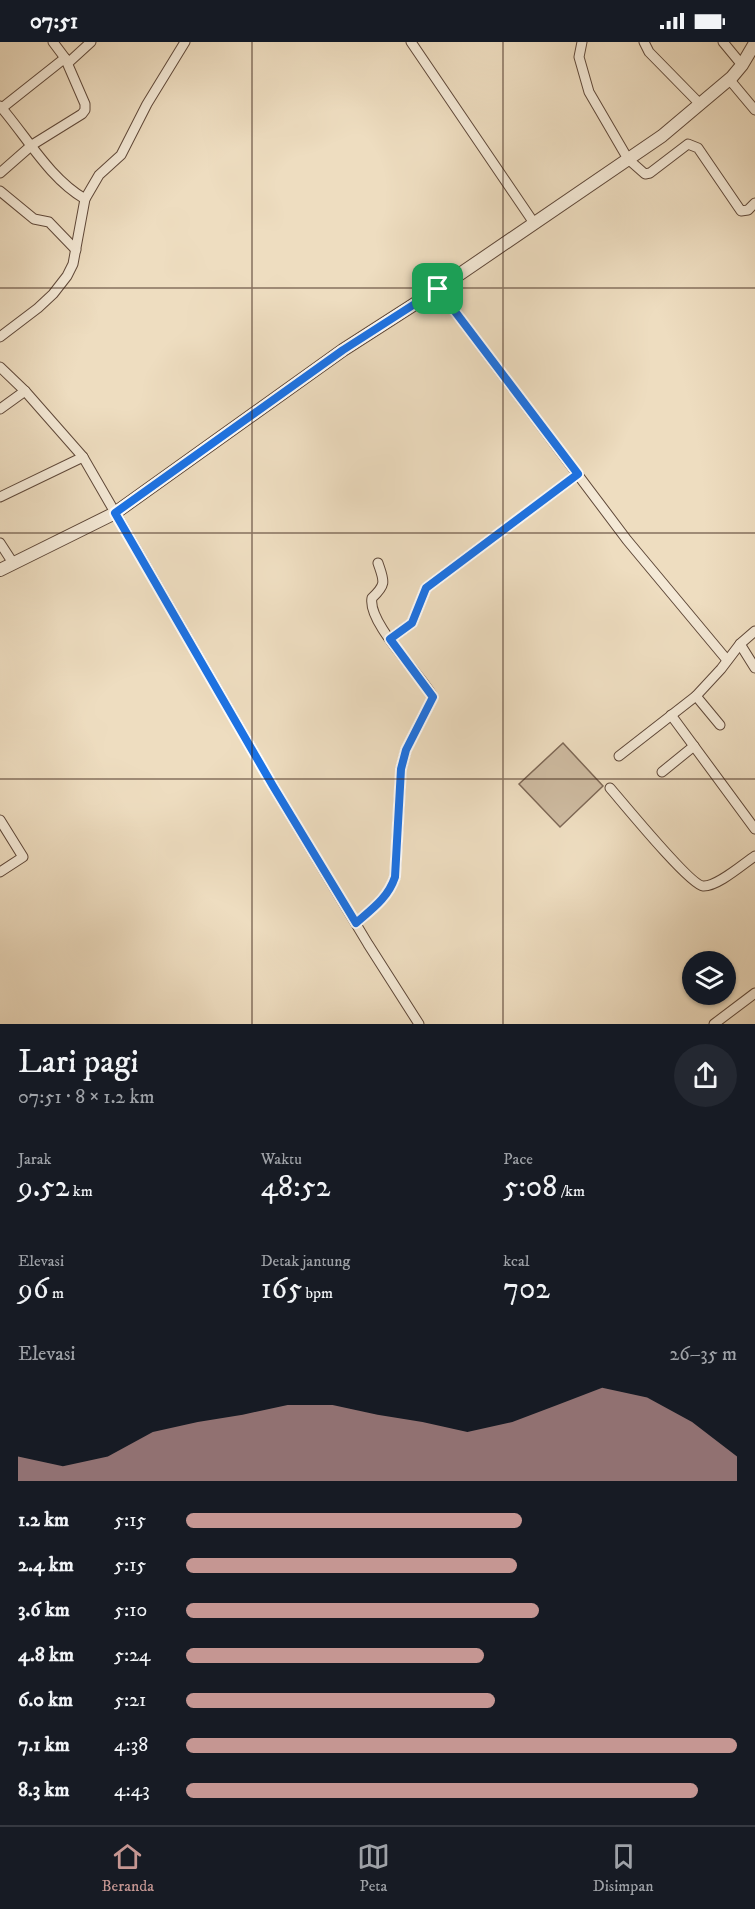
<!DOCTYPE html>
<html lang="id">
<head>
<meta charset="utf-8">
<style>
	:root { --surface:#171b24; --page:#242831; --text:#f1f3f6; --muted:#9ea1a6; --line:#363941; --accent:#c59692 }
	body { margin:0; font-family:"IM FELL DW Pica",serif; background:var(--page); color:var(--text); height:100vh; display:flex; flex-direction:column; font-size:22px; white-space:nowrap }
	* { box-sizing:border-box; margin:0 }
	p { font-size:20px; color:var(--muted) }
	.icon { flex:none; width:33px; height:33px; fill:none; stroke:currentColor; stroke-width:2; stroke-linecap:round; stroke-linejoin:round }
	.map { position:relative; height:982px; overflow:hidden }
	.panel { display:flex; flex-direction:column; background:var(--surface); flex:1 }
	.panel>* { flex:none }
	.controls { position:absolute; left:682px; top:909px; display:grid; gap:12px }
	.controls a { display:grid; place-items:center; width:54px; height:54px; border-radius:50%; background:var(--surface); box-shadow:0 2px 4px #0004; font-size:30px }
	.pin { position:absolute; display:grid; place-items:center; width:51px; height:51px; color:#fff; margin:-26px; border-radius:12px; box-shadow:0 3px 9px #0006 }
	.round { display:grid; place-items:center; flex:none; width:63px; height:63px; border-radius:32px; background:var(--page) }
	.headline { display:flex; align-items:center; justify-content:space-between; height:102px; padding:0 18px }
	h1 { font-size:33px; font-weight:600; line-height:45px }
	.stats { display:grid; grid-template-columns:repeat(3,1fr); gap:9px; height:102px; padding:6px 18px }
	.stats div { display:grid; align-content:center }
	.stats b { font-size:30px; font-weight:600 }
	.stats small { font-size:16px; font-weight:400 }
	.stats p { font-size:16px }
	.chart { height:168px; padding:12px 18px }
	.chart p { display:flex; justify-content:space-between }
	.chart svg { width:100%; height:108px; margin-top:6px; fill:var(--accent); opacity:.7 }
	ul { padding:0 18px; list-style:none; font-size:20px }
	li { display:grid; grid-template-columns:96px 72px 1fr; align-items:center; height:45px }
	li i { height:15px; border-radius:8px; background:var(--accent) }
	.status { display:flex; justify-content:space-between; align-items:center; height:42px; padding:0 30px; background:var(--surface); direction:ltr }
	.status svg { height:16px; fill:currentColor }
	.tab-bar { display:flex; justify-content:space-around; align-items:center; height:84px; border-top:2px solid var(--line); background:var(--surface); font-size:16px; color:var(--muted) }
	.tab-bar a { display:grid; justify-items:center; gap:3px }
	.tab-bar .active { color:var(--accent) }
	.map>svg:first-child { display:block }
</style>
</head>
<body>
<div class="status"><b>07:51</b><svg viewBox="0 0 49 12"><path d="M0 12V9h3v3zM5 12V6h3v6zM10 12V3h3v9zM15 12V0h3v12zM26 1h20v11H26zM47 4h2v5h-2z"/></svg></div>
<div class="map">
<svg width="755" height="982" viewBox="0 0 755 982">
	<rect width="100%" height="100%" fill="#eeddc0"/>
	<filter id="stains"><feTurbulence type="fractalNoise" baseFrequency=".00333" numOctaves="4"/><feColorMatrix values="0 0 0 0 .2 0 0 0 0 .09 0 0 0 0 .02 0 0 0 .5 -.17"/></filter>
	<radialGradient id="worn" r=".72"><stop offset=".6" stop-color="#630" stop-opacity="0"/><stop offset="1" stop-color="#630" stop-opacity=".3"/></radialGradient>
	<path fill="#cebba1" stroke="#7e6856" stroke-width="1.5" d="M563 701 603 744 560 785 519 742Z"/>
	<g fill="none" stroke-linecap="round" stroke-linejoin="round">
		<defs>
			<g id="minor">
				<path d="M411 0 534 181"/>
				<path d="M582 0 579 15 589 50 628 117 645 132 650 131 688 102 698 106 741 169 748 168 755 161"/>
				<path d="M644 0 649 10 700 62"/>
				<path d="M723 0 742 23"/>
				<path d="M68 21 91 0"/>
				<path d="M729 37 755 68"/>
				<path d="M0 64C27 95 49 136 85 157"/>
				<path d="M2 66 65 16"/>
				<path d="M0 131 32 103 82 72 85 68V62L65 16 53 0"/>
				<path d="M0 149 34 177 49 180 76 208"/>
				<path d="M438 247 627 498 727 618"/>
				<path d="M0 295 38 266 53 252 67 234 73 222 85 157 99 133 121 113 147 62 185 0"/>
				<path d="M0 325 25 349 83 415 273 744 368 902 419 982"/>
				<path d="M0 367 25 349"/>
				<path d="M0 455 83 415"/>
				<path d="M0 501 13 521"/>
				<path d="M390 597 412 581 426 546 578 432"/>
				<path d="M740 602 755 626"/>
				<path d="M671 673 755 787"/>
				<path d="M720 683 696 654 721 627 740 602 755 589"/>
				<path d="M619 714 696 654"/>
				<path d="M662 730 694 704"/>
				<path d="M610 746C623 761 690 843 703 844 717 845 743 822 755 814"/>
				<path d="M0 778 23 815 0 830"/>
				<path d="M356 881C372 867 388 856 395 835L401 727 406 708 433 655C421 632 367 581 372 556 387 542 384 539 378 521"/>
				<path d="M714 982 755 951"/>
			</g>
			<path id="tertiary" d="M0 528 115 471 343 308 438 247 662 94 732 35 742 23 755 1"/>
		</defs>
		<use href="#minor" stroke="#5f4839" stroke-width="11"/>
		<use href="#tertiary" stroke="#5f4839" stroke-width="14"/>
		<use href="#minor" stroke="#f4e9d6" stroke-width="9"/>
		<use href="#tertiary" stroke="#f4e9d6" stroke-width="12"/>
	</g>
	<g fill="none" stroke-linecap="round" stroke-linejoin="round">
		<defs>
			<path id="route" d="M438 247 578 432 426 546 412 581 390 597 433 655 406 708 401 727 395 835C388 856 372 867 356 881L273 744 115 471 343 308Z"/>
		</defs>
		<use href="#route" stroke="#fff" stroke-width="12"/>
		<use href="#route" stroke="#1a73e8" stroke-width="8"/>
	</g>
	<path fill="none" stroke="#2f160c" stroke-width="1.5" stroke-opacity="0.55" d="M252 0V982M503 0V982M0 246H755M0 491H755M0 737H755"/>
	<rect width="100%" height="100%" filter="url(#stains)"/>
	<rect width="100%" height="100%" fill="url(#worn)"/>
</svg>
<div class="controls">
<a><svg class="icon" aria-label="layers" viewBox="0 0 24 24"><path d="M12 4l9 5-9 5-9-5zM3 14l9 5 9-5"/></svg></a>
</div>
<div class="pin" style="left:438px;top:247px;background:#1e9e55"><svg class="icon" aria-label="arrive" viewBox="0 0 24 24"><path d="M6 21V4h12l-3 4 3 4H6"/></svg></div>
</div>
<section class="panel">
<div class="headline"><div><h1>Lari pagi</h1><p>07:51 · 8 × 1.2 km</p></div><a class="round"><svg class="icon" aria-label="share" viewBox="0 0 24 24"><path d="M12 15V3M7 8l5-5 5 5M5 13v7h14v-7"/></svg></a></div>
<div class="stats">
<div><p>Jarak</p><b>9.52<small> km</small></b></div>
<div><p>Waktu</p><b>48:52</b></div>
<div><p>Pace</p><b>5:08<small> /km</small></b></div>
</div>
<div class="stats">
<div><p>Elevasi</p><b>96<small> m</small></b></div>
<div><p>Detak jantung</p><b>165<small> bpm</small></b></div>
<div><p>kcal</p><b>702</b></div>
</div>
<div class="chart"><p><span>Elevasi</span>26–35 m</p>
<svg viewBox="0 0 160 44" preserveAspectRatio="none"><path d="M0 44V34L10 38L20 34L30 24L40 20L50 17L60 13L70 13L80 17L90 20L100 24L110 20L120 13L130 6L140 10L150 20L160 34V44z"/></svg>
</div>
<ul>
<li><b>1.2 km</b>5:15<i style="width:61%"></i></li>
<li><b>2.4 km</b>5:15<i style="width:60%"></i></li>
<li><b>3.6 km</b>5:10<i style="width:64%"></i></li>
<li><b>4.8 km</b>5:24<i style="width:54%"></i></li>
<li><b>6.0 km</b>5:21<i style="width:56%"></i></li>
<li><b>7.1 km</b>4:38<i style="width:100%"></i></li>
<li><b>8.3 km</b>4:43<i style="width:93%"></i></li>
</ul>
</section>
<nav class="tab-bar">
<a class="active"><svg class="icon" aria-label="home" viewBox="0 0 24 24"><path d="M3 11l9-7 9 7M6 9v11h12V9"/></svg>Beranda</a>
<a><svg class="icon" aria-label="map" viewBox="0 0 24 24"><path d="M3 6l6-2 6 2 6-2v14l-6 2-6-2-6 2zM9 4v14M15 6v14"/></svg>Peta</a>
<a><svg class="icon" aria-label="saved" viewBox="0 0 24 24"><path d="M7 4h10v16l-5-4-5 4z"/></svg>Disimpan</a>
</nav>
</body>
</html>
